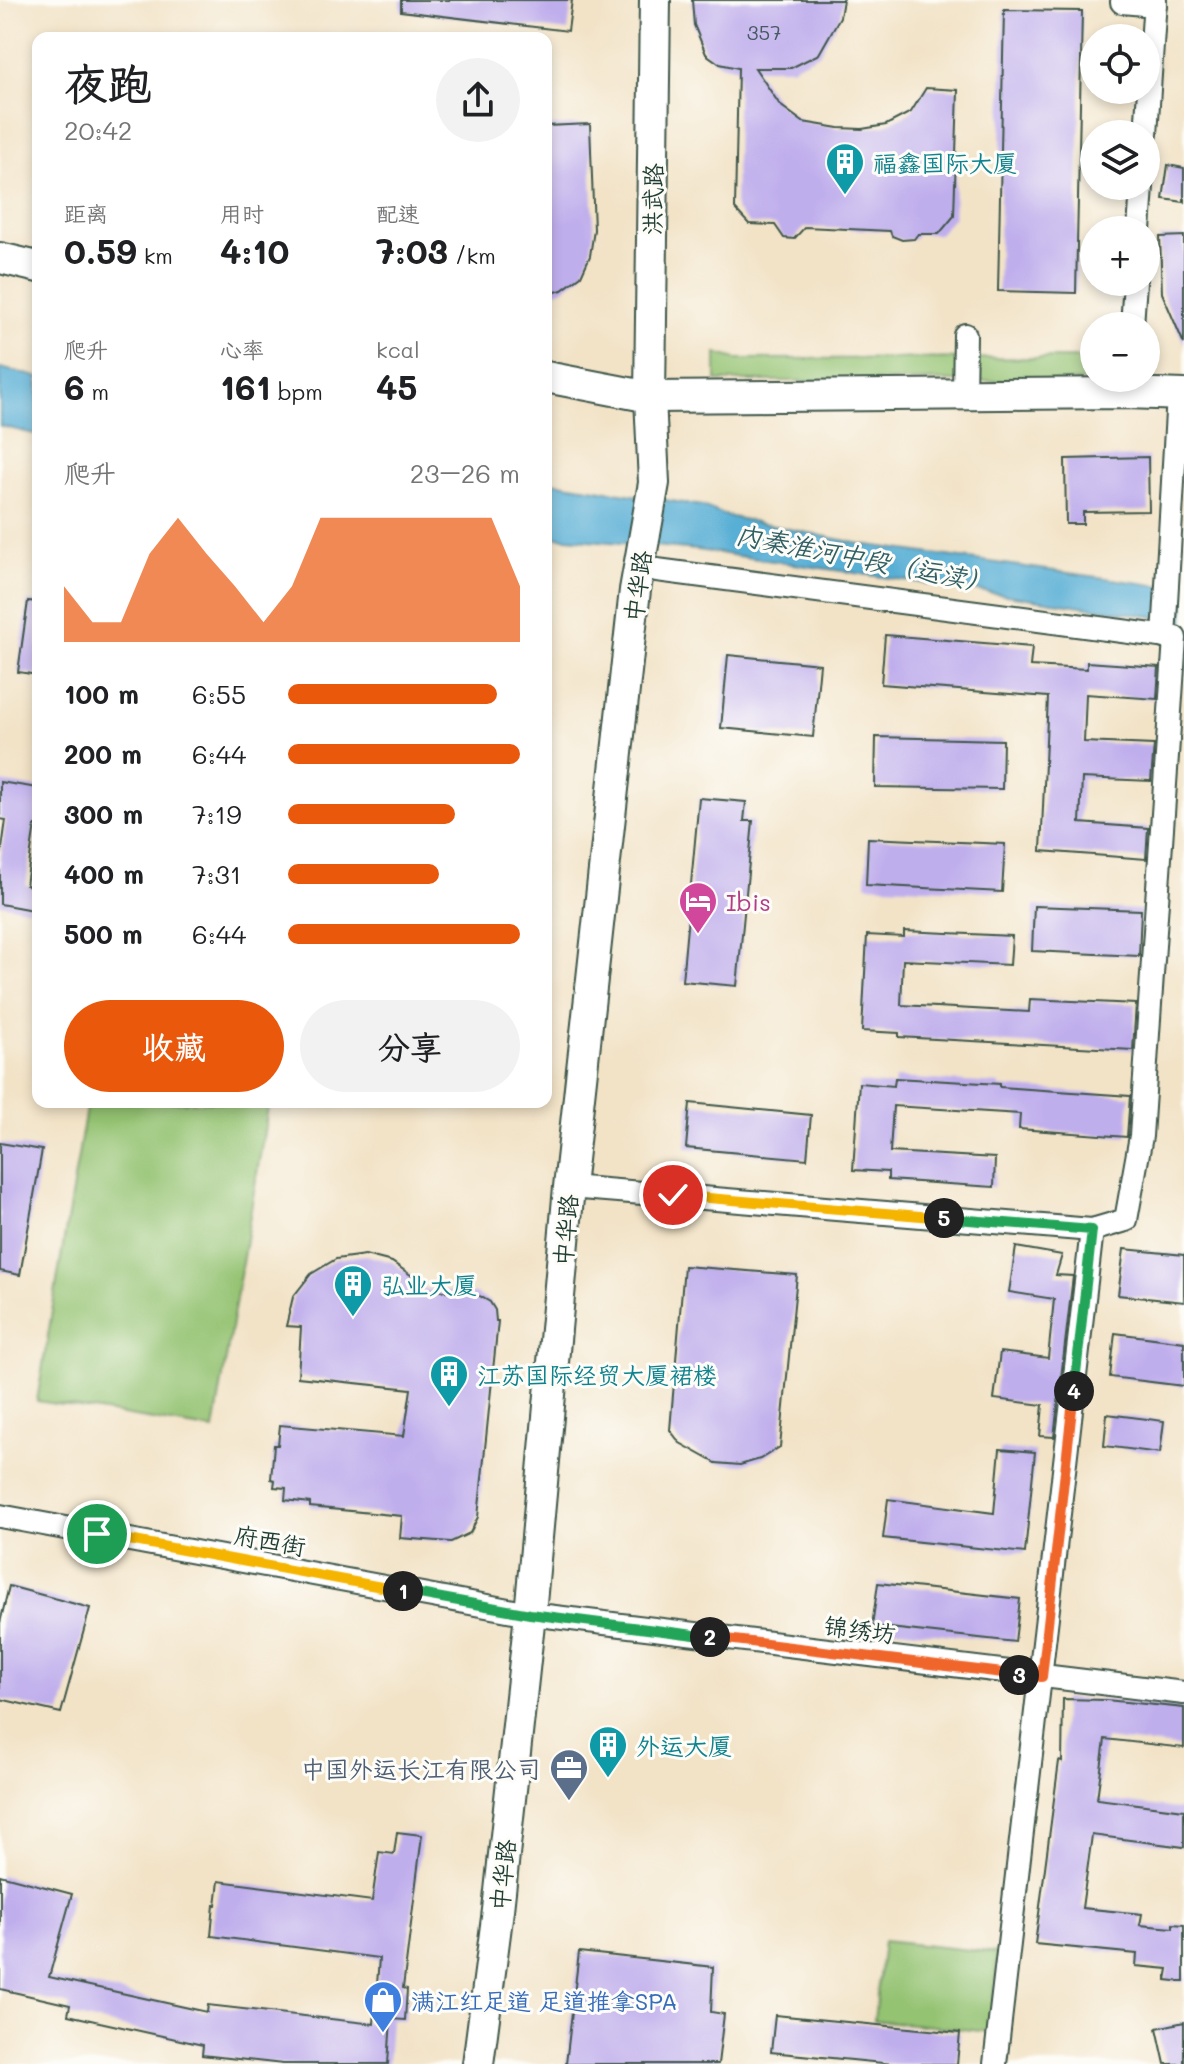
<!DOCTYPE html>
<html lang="zh">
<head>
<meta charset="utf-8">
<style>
	:root { --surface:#fff; --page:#f2f2f2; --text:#202124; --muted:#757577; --accent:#ea580c }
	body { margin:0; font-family:Mali,"LXGW WenKai TC",sans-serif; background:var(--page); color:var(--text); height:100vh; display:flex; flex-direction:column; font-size:30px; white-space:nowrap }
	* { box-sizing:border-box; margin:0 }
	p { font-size:26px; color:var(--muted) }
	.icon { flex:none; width:44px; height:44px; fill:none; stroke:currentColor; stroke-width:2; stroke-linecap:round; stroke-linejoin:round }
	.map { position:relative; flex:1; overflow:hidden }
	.panel { position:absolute; left:32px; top:32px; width:520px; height:1076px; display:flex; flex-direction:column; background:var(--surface); border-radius:16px; box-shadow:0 4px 12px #0003 }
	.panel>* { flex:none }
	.buttons { position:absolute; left:1080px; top:24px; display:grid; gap:16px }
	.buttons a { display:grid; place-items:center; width:80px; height:80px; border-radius:50%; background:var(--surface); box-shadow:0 4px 12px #0003; font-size:40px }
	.pin { position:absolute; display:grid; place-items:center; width:68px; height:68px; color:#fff; margin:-34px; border:4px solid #fff; border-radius:50%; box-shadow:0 2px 8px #0007 }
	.km { position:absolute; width:40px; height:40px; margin:-20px; border-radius:50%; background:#222; color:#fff; font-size:22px; line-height:40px; text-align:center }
	.round { display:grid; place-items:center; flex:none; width:84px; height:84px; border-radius:42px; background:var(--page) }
	.head { display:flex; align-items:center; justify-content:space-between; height:136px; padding:0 32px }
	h1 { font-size:44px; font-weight:800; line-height:60px }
	.stats { display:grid; grid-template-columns:repeat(3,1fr); gap:12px; height:136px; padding:8px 32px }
	.stats div { display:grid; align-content:center }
	.stats b { font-size:34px; font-weight:800 }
	.stats small { font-size:22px; font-weight:400 }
	.stats p { font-size:22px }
	.chart { height:224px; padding:16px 32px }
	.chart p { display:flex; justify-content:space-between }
	.chart svg { width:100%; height:144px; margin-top:8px; fill:var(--accent); opacity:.7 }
	.action { display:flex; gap:16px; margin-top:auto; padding:16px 32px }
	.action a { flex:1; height:92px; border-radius:48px; background:var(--accent); color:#fff; font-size:32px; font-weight:800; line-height:92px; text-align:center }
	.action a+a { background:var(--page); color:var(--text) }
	ul { padding:0 32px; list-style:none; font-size:26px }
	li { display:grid; grid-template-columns:128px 96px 1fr; align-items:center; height:60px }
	li i { height:20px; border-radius:10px; background:var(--accent) }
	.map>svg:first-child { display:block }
</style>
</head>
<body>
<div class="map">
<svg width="1184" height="2064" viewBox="0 0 1184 2064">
	<rect width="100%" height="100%" fill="#fdfcf7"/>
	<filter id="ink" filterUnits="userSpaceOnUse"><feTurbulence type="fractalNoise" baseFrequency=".0125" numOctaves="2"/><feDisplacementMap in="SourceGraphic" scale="16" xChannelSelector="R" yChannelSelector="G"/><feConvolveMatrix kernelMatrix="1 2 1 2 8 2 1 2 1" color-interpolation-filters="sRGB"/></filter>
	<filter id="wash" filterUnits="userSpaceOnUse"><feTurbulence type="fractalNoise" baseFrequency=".006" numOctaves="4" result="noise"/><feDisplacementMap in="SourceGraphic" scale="32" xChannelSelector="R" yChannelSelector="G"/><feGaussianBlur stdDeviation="1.8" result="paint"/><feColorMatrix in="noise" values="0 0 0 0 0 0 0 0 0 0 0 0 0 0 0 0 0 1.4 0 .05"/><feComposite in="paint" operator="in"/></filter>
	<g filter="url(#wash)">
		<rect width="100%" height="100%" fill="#f2e3c7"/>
		<g fill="#94c372" stroke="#5a8053" stroke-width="2">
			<path d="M716 353 736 359 1090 358 1091 381H716Z"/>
			<path d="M87 1102H269L214 1430 37 1401Z"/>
			<path d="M883 1941 998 1953 990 2032 874 2020Z"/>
		</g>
		<g fill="#59afd5" stroke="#3c7684" stroke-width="2">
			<path d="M0 368 38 377V435L0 426Z"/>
			<path d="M546 481 702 506 727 516 861 544 1184 589V621L697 550 546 536Z"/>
		</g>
		<g id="blocks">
			<g fill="#bfaeec">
				<path d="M401 0H572L568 31 401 11Z"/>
				<path d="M692 0H843L840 17 819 54 791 68H755L780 105 803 122 839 128 862 129 886 125 911 112 926 88 958 90 954 216 939 234H918L914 239 902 240 892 236 890 231 805 227 794 239 784 238 775 225 749 224 735 209 738 68 720 64 706 54 694 25Z"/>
				<path d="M1004 10 1082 11 1076 293 998 291Z"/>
				<path d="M590 124 594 230 590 256 581 276 562 290 546 295V126Z"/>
				<path d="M1168 165 1184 168V202L1163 199Z"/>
				<path d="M1184 236V344L1162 293 1160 237Z"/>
				<path d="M1148 457 1149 511 1083 512V524H1066L1065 459Z"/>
				<path d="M28 601 38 602V675L18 672Z"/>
				<path d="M885 635 1032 647 1030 666 1087 669V662L1159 667 1157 699 1086 694 1084 742 1154 745 1151 781 1082 778 1080 823 1148 828 1146 859 1041 851 1048 697 881 684Z"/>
				<path d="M728 655 820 664 813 737 721 728Z"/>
				<path d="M876 737 1003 740 1002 789 875 787Z"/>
				<path d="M0 782 38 788V826L35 825 26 885 38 887V911L0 904V863L6 820 0 819Z"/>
				<path d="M699 798 746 802 744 821H753L737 986 682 981Z"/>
				<path d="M868 838 1005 844 1002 892 866 885Z"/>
				<path d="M1034 906 1141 910 1139 956 1032 951Z"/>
				<path d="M904 931 1012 936 1010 965 903 960 901 1005 1029 1012 1030 999 1136 1004 1133 1050 899 1037V1033L862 1031 867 935 904 937Z"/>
				<path d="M895 1078 1000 1084V1087L1130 1096 1127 1137 1019 1129 1020 1114 893 1106 890 1152 995 1158 994 1187 888 1180V1172L853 1170 859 1083 894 1086Z"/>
				<path d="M690 1103 811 1115 807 1159 686 1148Z"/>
				<path d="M0 1143 42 1150 20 1275 0 1271Z"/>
				<path d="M1016 1247 1062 1255 1056 1275 1073 1276 1054 1437 1040 1436 1043 1405 994 1399 1000 1352 1048 1358 1054 1299 1009 1292Z"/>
				<path d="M1124 1249 1184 1255V1302L1118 1295Z"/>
				<path d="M365 1255 392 1262 415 1278 423 1289 476 1294 490 1302 495 1310 496 1321H498L478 1517 470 1533 451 1542 400 1538 402 1516 310 1507V1503L285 1500 286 1488 274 1487 275 1480 271 1479 274 1445H278L280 1425 404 1436 411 1389 298 1377 301 1327 286 1326 293 1297 311 1274 336 1259Z"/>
				<path d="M684 1266 797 1275 780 1447 760 1459 740 1465 716 1463 680 1443 670 1430Z"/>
				<path d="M1115 1333 1184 1342V1386L1110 1377Z"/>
				<path d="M1107 1414 1164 1421 1160 1453 1104 1446Z"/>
				<path d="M1000 1449 1035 1452 1025 1553 883 1538 888 1499 994 1513Z"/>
				<path d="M878 1583 1020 1599 1015 1642 872 1626Z"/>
				<path d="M9 1586 90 1608 61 1713 0 1699V1623Z"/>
				<path d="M1063 1699 1106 1700 1184 1708V1748L1105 1739 1097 1799 1184 1810V1847L1092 1835 1082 1908 1142 1914 1140 1925 1173 1928V1924L1184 1925V1982L1166 1980 1168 1969 1136 1966 1137 1954 1035 1944 1059 1761 1062 1762Z"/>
				<path d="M397 1832 422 1835 403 1988 407 1989 405 2020 391 2019 388 2064H283L202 2055 203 2045 68 2015 70 2005 0 1989V1875L72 1894 49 1977 207 2012 208 2005 374 2024 379 1958 211 1936 214 1905H216L219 1881 372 1901 379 1852 394 1854Z"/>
				<path d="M579 1952 713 1967 711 2012 724 2014 718 2064H566Z"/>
				<path d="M775 2015 960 2033 957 2064H893L771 2052Z"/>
				<path d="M1184 2022V2064H1165L1157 2028Z"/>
			</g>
		</g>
	</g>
	<g filter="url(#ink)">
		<use href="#blocks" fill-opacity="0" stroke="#3f564a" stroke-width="2"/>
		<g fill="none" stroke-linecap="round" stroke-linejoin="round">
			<defs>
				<g id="street">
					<path d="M1122 2 1155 5"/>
					<path d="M1146 134 1155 0"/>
					<path d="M1139 230 1142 186"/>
					<path d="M1132 326 1135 282"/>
					<path d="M964 395 965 335"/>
					<path d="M1164 637 1178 395"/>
					<path d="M569 1187 1092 1230 1126 1220 1141 1136 1175 638 657 570"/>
					<path d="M0 1516 530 1614 1184 1693"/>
					<path d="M995 2064 1092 1230"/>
				</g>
				<g id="secondary">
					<path d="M0 258 38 267"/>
					<path d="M546 377 650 397 1127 393 1184 395"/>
					<path d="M478 2064 498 1910 530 1614 569 1187 635 590 654 483 650 397 655 0"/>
				</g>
			</defs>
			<use href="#street" stroke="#3f564a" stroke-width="26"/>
			<use href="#secondary" stroke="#3f564a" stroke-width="34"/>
			<use href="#street" stroke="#fff" stroke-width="22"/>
			<use href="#secondary" stroke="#fff" stroke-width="30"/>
		</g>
	</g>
	<g fill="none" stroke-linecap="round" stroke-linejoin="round" filter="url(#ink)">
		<defs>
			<path id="split-1" d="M97 1534 403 1591"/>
			<path id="split-2" d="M403 1591 530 1614 710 1637"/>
			<path id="split-3" d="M710 1637 1019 1675"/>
			<path id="split-4" d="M1019 1675 1042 1677 1074 1391"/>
			<path id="split-5" d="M944 1218 1092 1230 1074 1391"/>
			<path id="split-6" d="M673 1195 944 1218"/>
		</defs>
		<use href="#split-1" stroke="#fff" stroke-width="16"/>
		<use href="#split-2" stroke="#fff" stroke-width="16"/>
		<use href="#split-3" stroke="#fff" stroke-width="16"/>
		<use href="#split-4" stroke="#fff" stroke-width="16"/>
		<use href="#split-5" stroke="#fff" stroke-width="16"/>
		<use href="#split-6" stroke="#fff" stroke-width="16"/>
		<use href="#split-1" stroke="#f5b400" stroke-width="10"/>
		<use href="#split-2" stroke="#22a559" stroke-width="10"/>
		<use href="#split-3" stroke="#f0652b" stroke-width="10"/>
		<use href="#split-4" stroke="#f0652b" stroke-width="10"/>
		<use href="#split-5" stroke="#22a559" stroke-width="10"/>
		<use href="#split-6" stroke="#f5b400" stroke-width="10"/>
	</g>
	<defs>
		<symbol id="building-pin" viewBox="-11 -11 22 30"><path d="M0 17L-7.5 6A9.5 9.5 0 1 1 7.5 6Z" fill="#0f9aa8" stroke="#fdfcf7"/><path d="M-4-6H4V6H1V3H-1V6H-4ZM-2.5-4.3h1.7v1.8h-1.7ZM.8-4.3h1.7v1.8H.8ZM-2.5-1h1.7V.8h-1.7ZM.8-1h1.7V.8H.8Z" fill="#fff"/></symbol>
		<symbol id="hotel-pin" viewBox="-11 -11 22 30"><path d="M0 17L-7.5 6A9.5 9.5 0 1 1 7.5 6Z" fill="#d1479c" stroke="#fdfcf7"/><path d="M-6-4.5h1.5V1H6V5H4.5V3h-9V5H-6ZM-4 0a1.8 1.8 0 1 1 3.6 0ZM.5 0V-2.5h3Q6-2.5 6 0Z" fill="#fff"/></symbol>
		<symbol id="office-pin" viewBox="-11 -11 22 30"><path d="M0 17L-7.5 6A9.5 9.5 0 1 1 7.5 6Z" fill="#5c6f8a" stroke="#fdfcf7"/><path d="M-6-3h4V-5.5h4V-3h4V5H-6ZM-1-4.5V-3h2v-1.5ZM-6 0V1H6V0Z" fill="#fff"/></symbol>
		<symbol id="shop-pin" viewBox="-11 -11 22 30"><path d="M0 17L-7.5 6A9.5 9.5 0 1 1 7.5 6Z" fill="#3f7fe0" stroke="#fdfcf7"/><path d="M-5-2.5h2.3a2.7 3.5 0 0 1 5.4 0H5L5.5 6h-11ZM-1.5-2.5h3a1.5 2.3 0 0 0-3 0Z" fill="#fff"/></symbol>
	</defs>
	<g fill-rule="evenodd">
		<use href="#building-pin" x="823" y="140" width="44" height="60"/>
		<use href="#hotel-pin" x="676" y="879" width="44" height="60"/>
		<use href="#building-pin" x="331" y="1262" width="44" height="60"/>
		<use href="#building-pin" x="427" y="1352" width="44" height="60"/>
		<use href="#building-pin" x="586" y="1723" width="44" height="60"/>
		<use href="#office-pin" x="547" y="1746" width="44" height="60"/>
		<use href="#shop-pin" x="361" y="1978" width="44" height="60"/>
	</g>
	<g text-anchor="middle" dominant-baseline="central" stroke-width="6" stroke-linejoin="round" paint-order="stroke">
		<g font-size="20" fill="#475962">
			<text x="764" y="32">357</text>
		</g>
		<g font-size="24" fill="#0d838f" stroke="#fdfcf7" text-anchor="start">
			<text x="873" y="162">福鑫国际大厦</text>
			<text x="381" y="1284">弘业大厦</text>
			<text x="477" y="1374">江苏国际经贸大厦裙楼</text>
			<text x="636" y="1745">外运大厦</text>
		</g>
		<g font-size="24" fill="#1f3d34" stroke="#fdfcf7">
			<text transform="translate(652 199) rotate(-89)">洪武路</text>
			<text transform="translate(637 586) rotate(-82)">中华路</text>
			<text transform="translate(565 1230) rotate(-85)">中华路</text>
			<text transform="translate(270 1540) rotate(10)">府西街</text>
			<text transform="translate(860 1629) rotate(7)">锦绣坊</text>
			<text transform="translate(502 1875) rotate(-84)">中华路</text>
		</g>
		<g font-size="24" fill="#b23c85" stroke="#fdfcf7" text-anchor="start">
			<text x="726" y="901">Ibis</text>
		</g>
		<g font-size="24" fill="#4e5e75" stroke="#fdfcf7" text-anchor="end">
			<text x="541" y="1768">中国外运长江有限公司</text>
		</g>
		<g font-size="24" fill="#366cbe" stroke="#fdfcf7" text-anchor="start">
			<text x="411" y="2000">满江红足道 足道推拿SPA</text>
		</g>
		<g font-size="26" font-style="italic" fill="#305f64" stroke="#fdfcf7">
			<text transform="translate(864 558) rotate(11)">内秦淮河中段（运渎）</text>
		</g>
	</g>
</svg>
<div class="buttons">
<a><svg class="icon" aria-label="locate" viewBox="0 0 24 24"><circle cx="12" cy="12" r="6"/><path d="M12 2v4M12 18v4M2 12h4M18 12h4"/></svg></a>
<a><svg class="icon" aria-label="layers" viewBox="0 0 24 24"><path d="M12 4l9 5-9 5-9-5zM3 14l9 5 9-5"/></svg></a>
<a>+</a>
<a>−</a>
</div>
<div class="pin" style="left:97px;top:1534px;background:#1e9e55"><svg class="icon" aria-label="arrive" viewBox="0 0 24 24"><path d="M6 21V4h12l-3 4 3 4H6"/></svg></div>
<div class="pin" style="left:673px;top:1195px;background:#d93025"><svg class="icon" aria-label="check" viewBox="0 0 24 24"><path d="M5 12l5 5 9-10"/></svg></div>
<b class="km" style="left:403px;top:1591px">1</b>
<b class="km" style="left:710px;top:1637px">2</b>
<b class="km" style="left:1019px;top:1675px">3</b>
<b class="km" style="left:1074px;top:1391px">4</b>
<b class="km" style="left:944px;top:1218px">5</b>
<section class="panel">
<div class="head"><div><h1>夜跑</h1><p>20:42</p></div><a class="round"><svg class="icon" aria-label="share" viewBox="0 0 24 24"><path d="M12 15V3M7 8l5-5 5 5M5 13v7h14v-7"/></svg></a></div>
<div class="stats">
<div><p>距离</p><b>0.59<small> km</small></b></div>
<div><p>用时</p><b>4:10</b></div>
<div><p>配速</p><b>7:03<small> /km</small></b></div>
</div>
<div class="stats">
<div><p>爬升</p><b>6<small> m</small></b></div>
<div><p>心率</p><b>161<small> bpm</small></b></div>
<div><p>kcal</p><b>45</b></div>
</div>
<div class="chart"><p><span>爬升</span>23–26 m</p>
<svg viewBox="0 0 160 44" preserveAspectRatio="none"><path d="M0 44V27L10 38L20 38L30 17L40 6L50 17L60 27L70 38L80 27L90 6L100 6L110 6L120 6L130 6L140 6L150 6L160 27V44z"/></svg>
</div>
<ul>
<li><b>100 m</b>6:55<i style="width:90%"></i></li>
<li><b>200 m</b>6:44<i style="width:100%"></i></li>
<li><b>300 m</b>7:19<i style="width:72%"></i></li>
<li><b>400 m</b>7:31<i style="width:65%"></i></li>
<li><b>500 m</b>6:44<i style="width:100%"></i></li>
</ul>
<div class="action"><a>收藏</a><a>分享</a></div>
</section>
</div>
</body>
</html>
